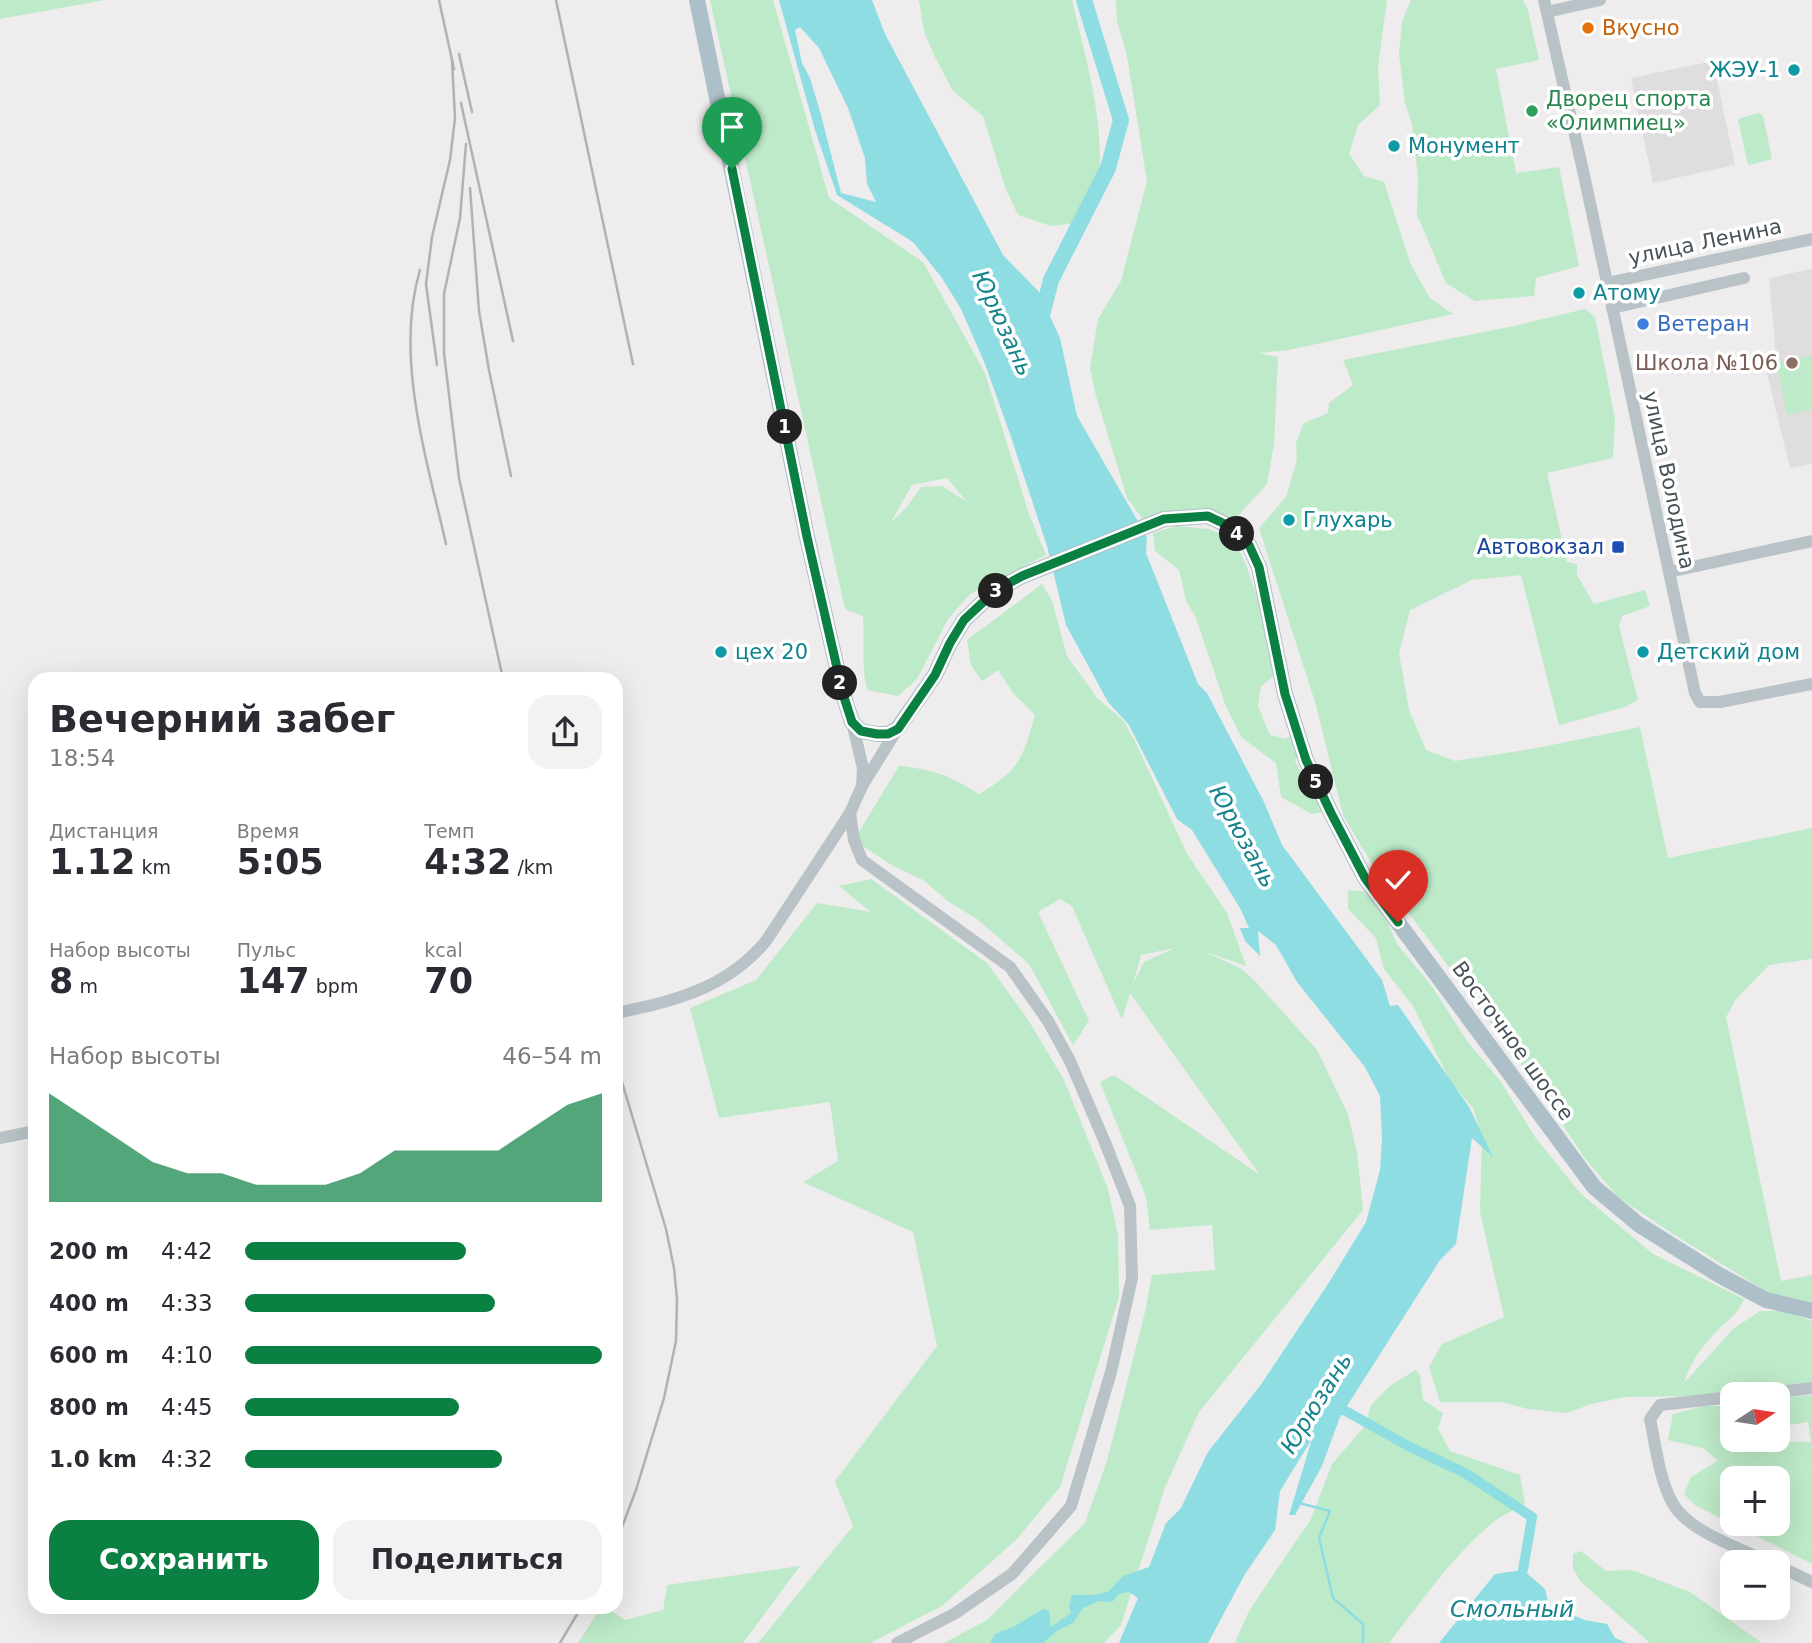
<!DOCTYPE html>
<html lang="ru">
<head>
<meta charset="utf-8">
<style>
	:root { --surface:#fff; --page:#f2f2f3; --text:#2b2b33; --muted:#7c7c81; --accent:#0b8043 }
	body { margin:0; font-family:"DejaVu Sans",sans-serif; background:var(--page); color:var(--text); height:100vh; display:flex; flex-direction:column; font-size:26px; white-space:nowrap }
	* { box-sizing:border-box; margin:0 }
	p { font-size:23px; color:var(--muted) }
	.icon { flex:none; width:38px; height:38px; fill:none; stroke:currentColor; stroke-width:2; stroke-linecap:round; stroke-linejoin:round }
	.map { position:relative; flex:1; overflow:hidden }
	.details { position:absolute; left:28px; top:672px; width:595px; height:942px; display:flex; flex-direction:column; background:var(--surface); border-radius:21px; box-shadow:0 7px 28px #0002 }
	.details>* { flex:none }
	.needle { width:46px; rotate:78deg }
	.fabs { position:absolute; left:1720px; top:1382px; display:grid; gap:14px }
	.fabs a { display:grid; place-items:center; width:70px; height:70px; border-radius:14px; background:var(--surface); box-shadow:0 7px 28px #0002; font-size:35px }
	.pin { position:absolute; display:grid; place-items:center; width:60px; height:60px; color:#fff; margin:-72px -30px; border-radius:50% 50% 50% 0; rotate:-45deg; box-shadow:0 0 7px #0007 }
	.pin .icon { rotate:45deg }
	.km { position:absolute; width:35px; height:35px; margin:-18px; border-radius:50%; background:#222; color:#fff; font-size:19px; line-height:35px; text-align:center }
	.round { display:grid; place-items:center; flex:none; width:74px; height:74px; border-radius:21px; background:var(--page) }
	.headline { display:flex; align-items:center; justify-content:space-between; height:119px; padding:0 21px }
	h1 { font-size:38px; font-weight:600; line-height:52px }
	.metrics { display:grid; grid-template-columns:repeat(3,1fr); gap:10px; height:119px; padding:7px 21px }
	.metrics div { display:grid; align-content:center }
	.metrics b { font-size:35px; font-weight:600 }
	.metrics small { font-size:19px; font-weight:400 }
	.metrics p { font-size:19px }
	.chart { height:196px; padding:14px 21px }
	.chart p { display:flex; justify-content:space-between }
	.chart svg { width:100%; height:126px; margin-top:7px; fill:var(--accent); opacity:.7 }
	.action { display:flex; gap:14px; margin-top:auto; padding:14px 21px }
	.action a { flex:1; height:80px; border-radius:21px; background:var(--accent); color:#fff; font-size:28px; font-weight:600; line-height:80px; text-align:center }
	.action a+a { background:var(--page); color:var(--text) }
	ul { padding:0 21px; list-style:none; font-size:23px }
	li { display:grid; grid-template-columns:112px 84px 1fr; align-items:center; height:52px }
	li i { height:18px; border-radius:9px; background:var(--accent) }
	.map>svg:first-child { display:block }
</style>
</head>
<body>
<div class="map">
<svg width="1812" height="1643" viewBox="0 0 1812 1643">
	<rect width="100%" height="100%" fill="#eeecec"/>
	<g fill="#dfdddd">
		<path d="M1713 61 1735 165 1653 183 1631 78Z"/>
		<path d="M1812 269V464L1790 468 1766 369 1776 356 1769 278Z"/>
	</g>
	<g fill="#bdeac8" fill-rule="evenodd">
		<path d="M0 0H105L0 19Z"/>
		<path d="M710 0H773L829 198 923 262 985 373 1029 514 1046 555 970 594 948 619 917 679 898 696 867 690C861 666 865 641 863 616L845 609ZM947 478 967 502 942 486 921 487 907 507 891 522 912 485Z"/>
		<path d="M919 0H1072C1086 59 1108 132 1097 192 1095 202 1089 212 1085 222L1051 226 1018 215 1005 187 983 116 953 91 934 55 924 31Z"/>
		<path d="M1116 0H1387L1378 67 1380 105 1358 125 1349 154 1364 176 1384 182 1411 265 1430 298 1453 314 1289 350 1258 353 1278 357 1274 444 1267 484 1235 519 1218 514 1145 522 1127 498 1096 396 1090 368 1098 319 1121 281 1147 181 1127 56 1117 21Z"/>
		<path d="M1411 0H1523L1528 10 1539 60 1496 69 1516 173 1559 167 1579 266 1536 278 1534 296 1475 301 1446 283 1417 215 1418 176 1412 124 1405 103 1399 54 1402 22Z"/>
		<path d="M1758 113 1763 116 1772 159 1749 165 1747 161 1738 119Z"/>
		<path d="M1585 309 1595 317 1615 419 1613 458 1547 473 1567 562 1577 564V575L1594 604 1645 590 1650 606 1622 616 1619 626 1638 700 1625 707 1559 725 1521 575 1472 580 1410 610 1399 653 1409 710 1426 750 1455 761 1537 748 1640 727 1668 858 1812 828V959L1769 965 1736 999 1726 1017 1781 1281 1812 1275V1304L1769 1293 1673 1234 1618 1197 1584 1157 1532 1078 1372 864 1343 815 1316 705 1259 528 1286 497 1297 460 1296 443 1304 423 1328 413 1329 403 1353 385 1343 360 1514 326Z"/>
		<path d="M1812 355V409L1787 415 1776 363Z"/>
		<path d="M1177 526 1209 529 1234 539 1246 565 1282 670 1261 686 1258 706 1270 735 1286 739 1296 730 1302 746 1295 761 1307 784 1314 786 1323 812 1312 814 1281 797 1276 763 1241 737 1225 704 1196 618 1186 600 1179 570 1155 551 1153 533Z"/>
		<path d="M1042 584 1052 601 1067 656 1097 698 1123 720 1135 741 1187 854 1227 913 1246 966 1203 951 1240 968 1255 981 1317 1050 1348 1114 1357 1153 1363 1210 1199 1412 1165 1487 1121 1625 1104 1643H944L987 1620 1085 1523 1107 1461 1145 1312 1152 1275 1215 1270 1212 1225 1150 1230 1146 1197 1100 1082 1114 1075 1260 1175 1130 993 1122 1020 1072 906 1060 899 1038 912 1089 1021 1073 1045 1029 964 977 919 949 902 923 880 893 866 854 840 899 766C932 769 951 776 979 794 1019 771 1023 758 1035 715L1013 693 998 670 982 681 971 665 967 640ZM1175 948 1144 962 1133 984 1141 955Z"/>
		<path d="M871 879 987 963 1027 1018 1064 1080 1108 1189 1118 1235 1119 1297 1060 1487 1017 1539 942 1606 870 1643H758L853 1526 835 1481 937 1346 913 1232 803 1182 838 1161 830 1102 719 1118 690 1008 756 980 817 903 871 912 839 886Z"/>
		<path d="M1348 890 1366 892 1388 923 1397 944 1431 985 1467 1041 1501 1082 1535 1137 1581 1194 1653 1254 1744 1299C1739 1313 1730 1318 1720 1328 1704 1343 1690 1362 1684 1383L1733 1329 1760 1311H1784L1812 1321V1382L1695 1396 1625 1397 1591 1404 1567 1413 1528 1409 1502 1402H1440L1429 1367 1442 1344 1504 1317 1480 1212 1482 1137 1473 1108 1450 1081 1413 1006 1384 969 1376 938 1348 909Z"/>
		<path d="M1416 1370 1420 1375 1423 1400 1443 1413 1438 1429 1450 1451 1520 1475 1525 1504C1515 1510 1502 1515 1492 1523 1452 1557 1421 1602 1389 1643H1235L1249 1611 1311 1519 1332 1464 1365 1426 1371 1405 1391 1385Z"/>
		<path d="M1812 1395V1564L1695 1505 1684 1494 1691 1477 1718 1461 1703 1448 1668 1440 1673 1414 1704 1406H1731L1732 1440 1811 1442 1808 1422 1778 1427V1409L1790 1397ZM1732 1479H1778V1524H1732Z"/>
		<path d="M1581 1551 1606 1571 1632 1570 1690 1592 1762 1643H1650L1580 1581 1573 1568V1554Z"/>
		<path d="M800 1566 743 1643H578L601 1607H606L625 1620 663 1610 667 1585Z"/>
	</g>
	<g fill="#8ddde3" fill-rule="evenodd">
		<path d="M779 0H872L885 34 1003 255 1039 292 1060 338 1077 416 1147 537 1146 553 1198 684 1207 693 1264 802 1282 845 1382 980 1390 1006 1398 1005 1469 1107 1493 1157 1472 1138 1456 1244 1440 1260 1340 1417 1322 1466 1295 1515H1289L1312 1439 1280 1491 1275 1530 1245 1574 1208 1643H1119L1138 1598 1129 1592 1119 1594 1112 1602 1099 1601 1083 1608 1073 1623 1057 1631 1043 1643H990L995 1634 1015 1626 1043 1609 1049 1611 1051 1627 1071 1613 1069 1606 1072 1595H1094L1108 1592 1123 1576 1149 1567 1166 1523 1181 1508 1208 1452 1260 1386 1328 1284 1366 1222 1380 1170 1382 1139 1380 1096 1365 1067 1297 982 1276 945 1258 931 1260 956 1245 941 1240 928H1249L1240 908 1192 830 1177 819 1129 725 1108 702 1066 625 1047 546 1010 434 985 364 961 309 942 278 913 242 837 195 815 130ZM800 27 819 48 848 108 865 158 867 184 876 202 841 193 821 115 810 78 802 63 795 30Z"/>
		<path d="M1523 1570 1545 1589 1549 1606 1585 1620 1607 1624 1615 1638 1627 1643H1439L1495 1574Z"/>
	</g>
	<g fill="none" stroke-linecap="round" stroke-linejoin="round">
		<path stroke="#8ddde3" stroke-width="2.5" d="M1299 1503 1330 1511 1319 1538 1333 1598 1363 1624V1643"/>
		<path stroke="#8ddde3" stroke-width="10" d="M1333 1404 1410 1447 1465 1473 1532 1517 1523 1570"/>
		<path stroke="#8ddde3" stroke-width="16" d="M1040 323 1051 280 1108 168 1121 120 1084 0"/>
		<g stroke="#b8c2c7" stroke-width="12">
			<path d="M1544 0 1584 175 1695 693 1700 702H1720L1812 684"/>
			<path d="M1547 12 1600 0"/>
			<path d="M1607 283 1812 239"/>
			<path d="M1612 308 1744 278"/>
			<path d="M1669 572 1812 541"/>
			<path d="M862 786 898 728"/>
			<path d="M850 813 854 840 862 860 1010 967 1048 1021 1070 1061 1104 1140 1130 1206 1132 1278 1111 1372 1071 1506 1012 1574 954 1614 897 1643"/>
			<path d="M616 1013C674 1001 726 989 766 941L850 813 862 786 863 768 852 722"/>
			<path d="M0 1138 35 1131"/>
			<path d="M1752 1395 1812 1388"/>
			<path d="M1732 1397 1660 1405 1650 1419C1656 1447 1659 1479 1673 1504 1689 1532 1742 1549 1771 1563"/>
			<path d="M1778 1566 1812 1582"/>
		</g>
		<path stroke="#adbfc9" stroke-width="16" d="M697 0 807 537 843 694 852 722 861 731 877 734H888L898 728 935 675 950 643 964 620 995 591 1022 576 1164 519 1208 516 1229 526 1249 545 1259 567 1285 694 1306 760 1331 813 1365 878 1594 1187 1638 1224 1719 1275 1766 1300 1812 1311"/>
		<g stroke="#afb2b6" stroke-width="2.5">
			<path d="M439 0 454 69"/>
			<path d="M556 0 633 364"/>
			<path d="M459 54 472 112"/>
			<path d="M461 103 513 341"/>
			<path d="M466 144 460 218 444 294V353L459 478 503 679"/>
			<path d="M470 188 479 311 489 370 511 476"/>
			<path d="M420 270C394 356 427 460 446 544"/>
			<path d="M437 365 426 284 432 237 450 160 455 118 452 60"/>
			<path d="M616 1062 666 1229 674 1268 677 1299 676 1341 664 1398 636 1490 616 1543"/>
			<path d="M560 1643 582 1606"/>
		</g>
	</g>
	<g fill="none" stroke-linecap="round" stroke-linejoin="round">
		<defs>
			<path id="route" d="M732 169 807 537 843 694 852 722 861 731 877 734H888L898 729 935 675 950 643 964 620 995 591 1022 576 1164 519 1208 516 1229 526 1249 545 1259 567 1285 694 1306 760 1331 813 1365 878 1398 922"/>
		</defs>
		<use href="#route" stroke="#fff" stroke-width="14"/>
		<use href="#route" stroke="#0b8043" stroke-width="9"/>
	</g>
	<circle fill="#e8710a" stroke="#fff" stroke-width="2.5" cx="1588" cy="28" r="7"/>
	<g fill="#0f9aa8" stroke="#fff" stroke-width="2.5">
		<circle cx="1794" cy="70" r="7"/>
		<circle cx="1394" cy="146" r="7"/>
		<circle cx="1579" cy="293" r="7"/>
		<circle cx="1289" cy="520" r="7"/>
		<circle cx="721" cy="652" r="7"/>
		<circle cx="1643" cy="652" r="7"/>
	</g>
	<circle fill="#2e9e5b" stroke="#fff" stroke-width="2.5" cx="1532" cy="111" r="7"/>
	<circle fill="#3f7fe0" stroke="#fff" stroke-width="2.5" cx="1643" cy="324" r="7"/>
	<circle fill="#8d6e63" stroke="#fff" stroke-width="2.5" cx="1792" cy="363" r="7"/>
	<rect fill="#1a4fb4" stroke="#fff" stroke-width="2.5" x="1611" y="540" width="14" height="14" rx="3.5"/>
	<g text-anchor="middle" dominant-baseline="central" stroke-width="7" stroke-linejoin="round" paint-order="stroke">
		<g font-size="21" fill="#c56008" stroke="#fff" text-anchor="start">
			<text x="1602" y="28">Вкусно</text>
		</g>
		<g font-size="21" fill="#0d838f" stroke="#fff" text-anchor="start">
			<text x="1780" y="70" text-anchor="end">ЖЭУ-1</text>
			<text x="1408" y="146">Монумент</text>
			<text x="1593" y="293">Атому</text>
			<text x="1303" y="520">Глухарь</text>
			<text x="735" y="652">цех 20</text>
			<text x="1657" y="652">Детский дом</text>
		</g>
		<g font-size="21" fill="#27864d" stroke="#fff" text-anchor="start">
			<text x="1546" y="99">Дворец спорта<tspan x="1546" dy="24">«Олимпиец»</tspan></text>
		</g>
		<g font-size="21" fill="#465257" stroke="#fff">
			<text transform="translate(1705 242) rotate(-12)">улица Ленина</text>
			<text transform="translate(1669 480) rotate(78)">улица Володина</text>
			<text transform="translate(1513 1041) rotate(54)">Восточное шоссе</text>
		</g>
		<g font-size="21" fill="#366cbe" stroke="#fff" text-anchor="start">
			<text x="1657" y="324">Ветеран</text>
		</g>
		<g font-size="21" fill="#785e54" stroke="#fff" text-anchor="end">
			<text x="1778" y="363">Школа №106</text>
		</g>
		<g font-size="21" fill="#164399" stroke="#fff" text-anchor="end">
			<text x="1604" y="547">Автовокзал</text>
		</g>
		<g font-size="23" font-style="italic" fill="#17838b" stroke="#fff">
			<text transform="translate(1003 323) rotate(65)">Юрюзань</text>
			<text transform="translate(1243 836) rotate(61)">Юрюзань</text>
			<text transform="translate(1316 1403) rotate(-58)">Юрюзань</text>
			<text x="1512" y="1609">Смольный</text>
		</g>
	</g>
</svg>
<div class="fabs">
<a><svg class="needle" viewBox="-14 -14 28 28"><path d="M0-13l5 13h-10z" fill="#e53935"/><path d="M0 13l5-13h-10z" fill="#7c7c81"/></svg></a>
<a>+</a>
<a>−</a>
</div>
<div class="pin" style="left:732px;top:169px;background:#1e9e55"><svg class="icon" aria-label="arrive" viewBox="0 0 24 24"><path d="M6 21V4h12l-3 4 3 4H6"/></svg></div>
<div class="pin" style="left:1398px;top:922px;background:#d93025"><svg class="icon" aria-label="check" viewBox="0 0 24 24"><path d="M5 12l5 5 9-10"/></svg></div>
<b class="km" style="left:785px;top:427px">1</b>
<b class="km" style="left:840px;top:683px">2</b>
<b class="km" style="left:996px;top:591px">3</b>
<b class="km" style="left:1237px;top:534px">4</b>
<b class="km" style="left:1316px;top:782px">5</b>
<section class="details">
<div class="headline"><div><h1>Вечерний забег</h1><p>18:54</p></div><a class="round"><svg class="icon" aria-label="share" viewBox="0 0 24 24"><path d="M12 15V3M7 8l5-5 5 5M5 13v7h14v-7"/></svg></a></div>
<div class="metrics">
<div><p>Дистанция</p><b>1.12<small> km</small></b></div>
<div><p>Время</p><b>5:05</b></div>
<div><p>Темп</p><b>4:32<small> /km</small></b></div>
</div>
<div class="metrics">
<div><p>Набор высоты</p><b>8<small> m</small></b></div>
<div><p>Пульс</p><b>147<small> bpm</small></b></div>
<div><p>kcal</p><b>70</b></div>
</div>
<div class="chart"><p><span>Набор высоты</span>46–54 m</p>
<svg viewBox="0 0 160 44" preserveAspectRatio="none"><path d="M0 44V6L10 14L20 22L30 30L40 34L50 34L60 38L70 38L80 38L90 34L100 26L110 26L120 26L130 26L140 18L150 10L160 6V44z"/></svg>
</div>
<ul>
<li><b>200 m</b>4:42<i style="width:62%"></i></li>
<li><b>400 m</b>4:33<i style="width:70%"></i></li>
<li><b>600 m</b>4:10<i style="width:100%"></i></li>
<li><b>800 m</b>4:45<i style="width:60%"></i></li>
<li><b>1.0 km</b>4:32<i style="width:72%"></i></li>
</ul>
<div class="action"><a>Сохранить</a><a>Поделиться</a></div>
</section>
</div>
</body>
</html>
